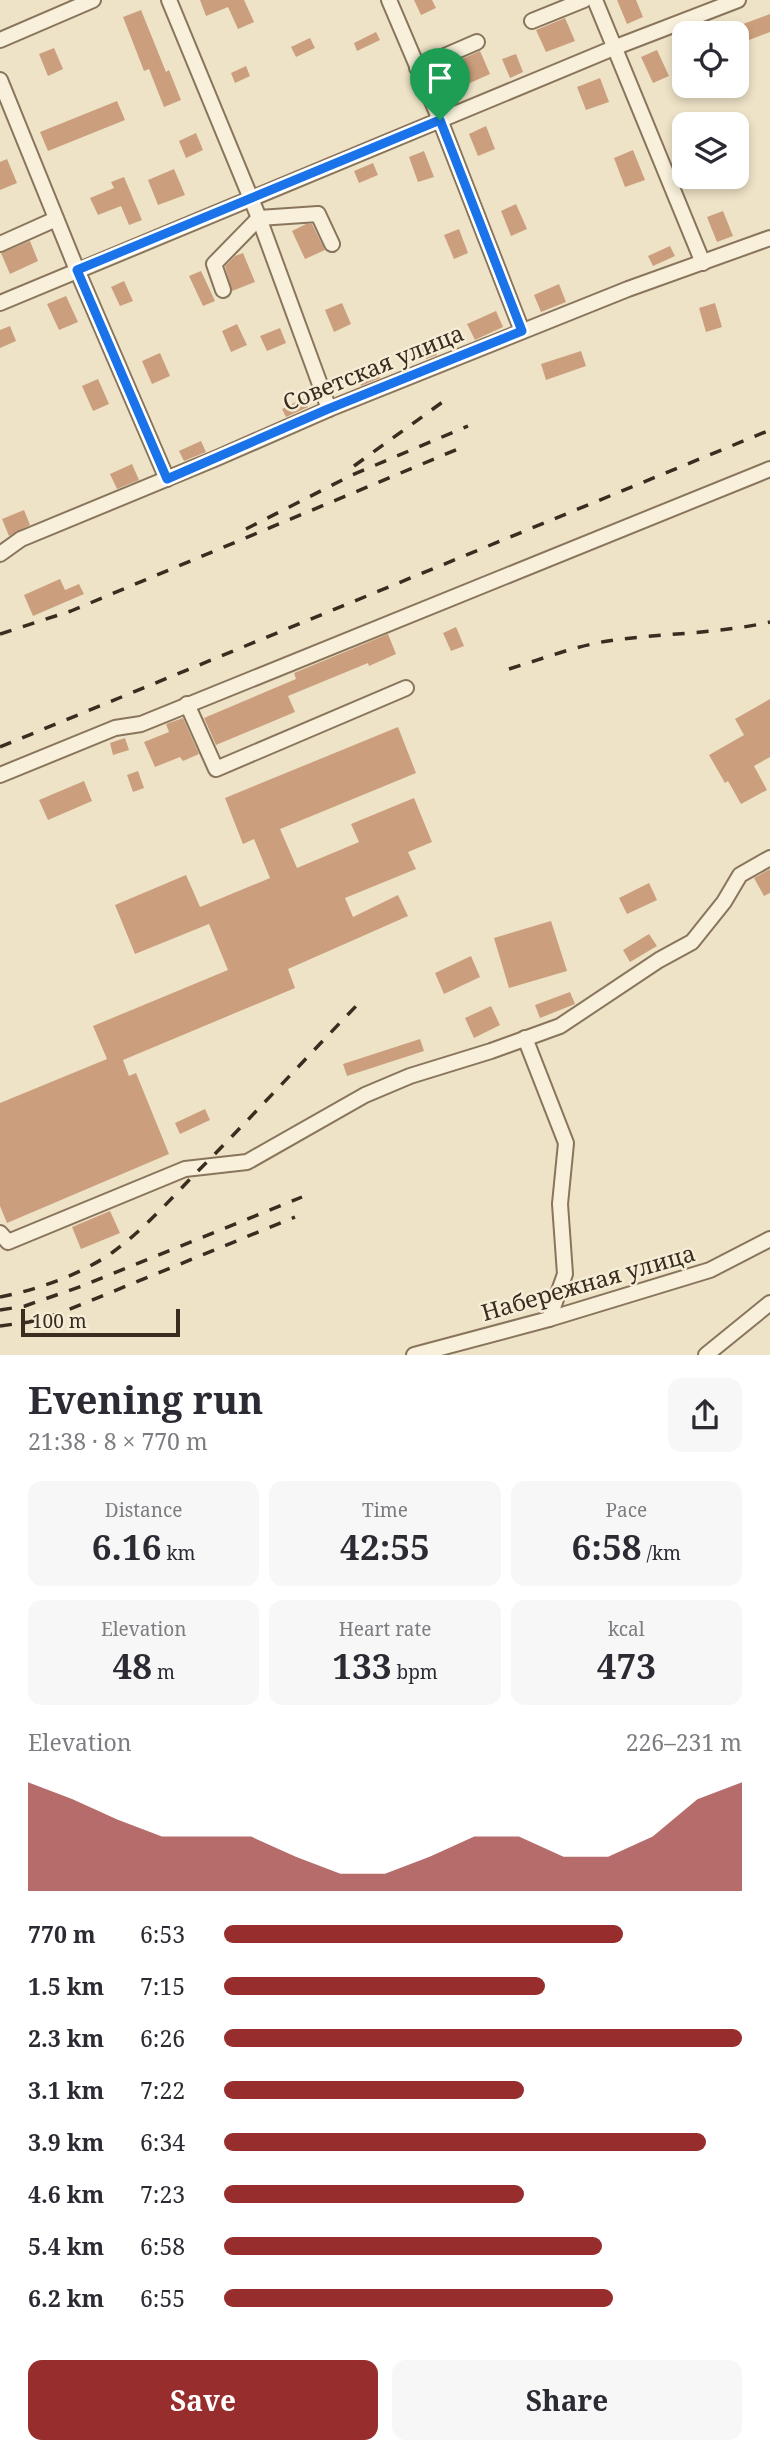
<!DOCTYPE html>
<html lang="en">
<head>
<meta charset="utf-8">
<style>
	:root { --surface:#fff; --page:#f7f7f7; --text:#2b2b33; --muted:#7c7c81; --accent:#972e2d }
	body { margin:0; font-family:"Noto Serif",serif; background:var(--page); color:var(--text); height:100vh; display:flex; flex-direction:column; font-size:26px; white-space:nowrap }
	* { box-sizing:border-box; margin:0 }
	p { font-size:23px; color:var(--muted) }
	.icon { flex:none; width:38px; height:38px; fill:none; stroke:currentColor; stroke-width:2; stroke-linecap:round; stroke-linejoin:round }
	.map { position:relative; height:1355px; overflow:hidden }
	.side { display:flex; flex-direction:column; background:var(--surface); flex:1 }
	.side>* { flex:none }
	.buttons { position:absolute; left:672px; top:21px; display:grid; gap:14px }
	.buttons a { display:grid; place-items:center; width:77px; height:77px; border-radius:14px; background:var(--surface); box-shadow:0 4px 10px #0003; font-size:35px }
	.scale { position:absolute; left:21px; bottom:18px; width:159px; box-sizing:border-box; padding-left:7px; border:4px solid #3a2d20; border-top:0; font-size:19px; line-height:24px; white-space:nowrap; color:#3a2d20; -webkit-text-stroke:5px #f5edd6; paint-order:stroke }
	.pin { position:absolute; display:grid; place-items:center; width:60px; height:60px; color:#fff; margin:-72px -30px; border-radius:50% 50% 50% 0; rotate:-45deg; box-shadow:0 0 7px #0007 }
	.pin .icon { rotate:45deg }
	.round { display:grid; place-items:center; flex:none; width:74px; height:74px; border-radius:14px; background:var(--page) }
	.overview { display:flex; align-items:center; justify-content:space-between; height:119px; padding:0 28px }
	h1 { font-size:38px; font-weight:700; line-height:52px }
	.stats { display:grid; grid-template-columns:repeat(3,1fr); gap:10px; height:119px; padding:7px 28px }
	.stats div { display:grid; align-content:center; border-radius:14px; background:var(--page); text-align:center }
	.stats b { font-size:35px; font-weight:700 }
	.stats small { font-size:19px; font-weight:400 }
	.stats p { font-size:19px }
	.chart { height:196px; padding:14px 28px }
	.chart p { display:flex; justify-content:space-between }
	.chart svg { width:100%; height:126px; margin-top:7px; fill:var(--accent); opacity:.7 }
	.cta { display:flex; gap:14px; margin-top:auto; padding:14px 28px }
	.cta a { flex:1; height:80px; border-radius:14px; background:var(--accent); color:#fff; font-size:28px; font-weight:700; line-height:80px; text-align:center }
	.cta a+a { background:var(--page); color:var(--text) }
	ul { padding:0 28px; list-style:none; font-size:23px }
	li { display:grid; grid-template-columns:112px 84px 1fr; align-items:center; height:52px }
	li i { height:18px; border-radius:9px; background:var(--accent) }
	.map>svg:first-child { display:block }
</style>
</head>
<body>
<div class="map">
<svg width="770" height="1355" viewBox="0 0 770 1355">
	<rect width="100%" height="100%" fill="#eee3c7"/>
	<g fill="#cb9f7d">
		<path d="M200 0H244L254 22 238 29 228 7 206 16Z"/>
		<path d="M414 0H432L436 8 421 15Z"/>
		<path d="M617 0H636L643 17 627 24Z"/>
		<path d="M141 10 166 72 169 70 181 100 164 107 149 69 144 71 123 17Z"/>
		<path d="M770 14V32L749 40 743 24Z"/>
		<path d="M565 18 575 41 546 52 536 30Z"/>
		<path d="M376 32 380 40 357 51 354 43Z"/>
		<path d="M310 38 315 48 296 57 291 47Z"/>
		<path d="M54 48 63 69 48 76 39 54Z"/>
		<path d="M657 50 669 76 653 83 641 57Z"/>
		<path d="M480 51 490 74 461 87 451 64Z"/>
		<path d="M516 54 523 72 510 78 502 59Z"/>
		<path d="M246 66 250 76 235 83 231 73Z"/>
		<path d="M600 78 609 102 586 110 577 87Z"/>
		<path d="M117 101 125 120 48 151 40 132Z"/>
		<path d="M486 126 495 149 478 156 469 134Z"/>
		<path d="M196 133 203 150 186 158 179 141Z"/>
		<path d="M633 150 645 180 625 187 614 158Z"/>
		<path d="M424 151 434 177 418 182 409 157Z"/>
		<path d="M7 159 17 183 0 190V162Z"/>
		<path d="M373 163 378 175 359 183 354 171Z"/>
		<path d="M174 169 185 195 158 205 148 180Z"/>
		<path d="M124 177 142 220 129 225 121 206 98 215 90 198 114 188 111 182Z"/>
		<path d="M516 204 527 229 511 236 501 211Z"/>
		<path d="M723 211 733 236 717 242 707 217Z"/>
		<path d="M306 224H312L325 250 305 259 292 231Z"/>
		<path d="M459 229 468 253 454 259 444 235Z"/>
		<path d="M30 241 38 261 10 274 1 253Z"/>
		<path d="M670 246 675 256 653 266 648 256Z"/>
		<path d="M243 253 255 282 232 291 225 266 235 256Z"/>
		<path d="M201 271 215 301 203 306 189 276Z"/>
		<path d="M124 281 133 301 120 306 111 287Z"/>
		<path d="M559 284 566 302 541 312 534 295Z"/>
		<path d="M66 296 78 322 59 330 47 304Z"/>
		<path d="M342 303 351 324 334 332 325 310Z"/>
		<path d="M715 303 722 327 706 332 699 308Z"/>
		<path d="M496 311 503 327 475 340 467 324Z"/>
		<path d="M237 324 247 345 231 352 222 331Z"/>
		<path d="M10 326 16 341 0 348V330Z"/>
		<path d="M280 328 286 343 267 351 260 336Z"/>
		<path d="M430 339 437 355 426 359 419 343Z"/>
		<path d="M581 351 586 366 546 380 541 364Z"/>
		<path d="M160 353 170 376 152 384 142 361Z"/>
		<path d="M377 369 380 378 361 386 358 377Z"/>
		<path d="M98 379 109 404 93 411 82 386Z"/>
		<path d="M304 398 308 407 286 417 282 409Z"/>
		<path d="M201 441 206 452 184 461 179 451Z"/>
		<path d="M132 464 139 480 117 489 110 474Z"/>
		<path d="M24 510 30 525 9 536 2 519Z"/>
		<path d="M60 579 65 590 79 584 84 594 33 616 24 595Z"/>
		<path d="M456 627 464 646 451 651 443 633Z"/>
		<path d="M388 634 396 654 369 666 368 663 288 696 295 712 216 745 204 718 296 679 294 673Z"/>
		<path d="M770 699V757L754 766 767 790 741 804 728 781 725 783 709 755 744 735 735 719Z"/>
		<path d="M183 718 199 754 183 761 180 757 155 767 144 742 169 732 166 724Z"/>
		<path d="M398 727 416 773 280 829 297 868 359 842 351 824 414 798 432 842 408 852 416 869 345 898 353 917 398 895 408 916 288 969 295 988 123 1060 129 1076 136 1073 169 1154 7 1223 0 1206V1103L107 1059 93 1026 228 970 209 924 135 954 115 905 186 875 200 907 270 878 254 839 243 844 225 798Z"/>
		<path d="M125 738 129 750 113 755 110 743Z"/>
		<path d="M138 771 144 788 133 792 127 775Z"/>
		<path d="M84 781 92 801 48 820 39 800Z"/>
		<path d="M770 869V893L764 896 754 878Z"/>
		<path d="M649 883 657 900 627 914 619 898Z"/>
		<path d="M551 921 567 971 509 988 494 938Z"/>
		<path d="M649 934 657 946 630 962 623 950Z"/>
		<path d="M471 956 480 977 444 994 435 973Z"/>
		<path d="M570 992 575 1004 540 1018 535 1005Z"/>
		<path d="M491 1006 500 1025 474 1038 465 1018Z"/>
		<path d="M420 1039 424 1051 347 1076 343 1064Z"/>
		<path d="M205 1109 210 1120 180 1134 175 1123Z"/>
		<path d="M110 1211 120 1233 81 1249 72 1227Z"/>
	</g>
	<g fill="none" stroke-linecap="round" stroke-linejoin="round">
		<defs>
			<g id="minor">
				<path d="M169 0 259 218 329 409"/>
				<path d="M389 0 440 120 522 331"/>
				<path d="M595 0 703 263"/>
				<path d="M532 21 584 0"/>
				<path d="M0 40 93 0"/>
				<path d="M417 68 477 42"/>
				<path d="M0 80 77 270 167 479"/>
				<path d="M0 244 56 219"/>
				<path d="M223 290 214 264 259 218 318 214 332 244"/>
				<path d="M0 303 616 47 738 0"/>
				<path d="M0 554 21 539 217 458 329 409 628 289 770 238"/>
				<path d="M187 704 216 769 406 688"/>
				<path d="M0 775 115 728 141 724 770 469"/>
				<path d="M525 1038 566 1143 560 1204 565 1274 549 1319"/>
				<path d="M0 1233 8 1242 185 1169 247 1162 365 1095 410 1076 491 1051 560 1026 659 960 692 942 724 902 740 875 770 858"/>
				<path d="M414 1355 549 1319 710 1270 770 1239"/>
				<path d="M706 1355 770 1303"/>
			</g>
		</defs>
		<use href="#minor" stroke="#89755c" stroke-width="18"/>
		<use href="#minor" stroke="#f8f0da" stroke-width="14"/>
		<g stroke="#3a2d20" stroke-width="3.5" stroke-dasharray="12 12" stroke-linecap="butt">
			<path d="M354 466 444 401"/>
			<path d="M246 529 352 475 468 426"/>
			<path d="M0 634 71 611 458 449"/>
			<path d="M509 669C542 659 575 646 608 641 662 633 717 634 770 622"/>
			<path d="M0 747 770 430"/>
			<path d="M0 1297C37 1290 82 1274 113 1252 143 1230 168 1202 194 1175 250 1119 304 1060 359 1003"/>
			<path d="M0 1310 25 1306 82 1286 302 1197"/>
			<path d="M0 1326 29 1322 58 1314 295 1217"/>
		</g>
	</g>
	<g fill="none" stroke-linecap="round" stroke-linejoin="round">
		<defs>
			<path id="route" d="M440 120 522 331 328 409 167 479 77 270Z"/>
		</defs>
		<use href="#route" stroke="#fff" stroke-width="14"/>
		<use href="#route" stroke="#1a73e8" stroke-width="9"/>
	</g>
	<g text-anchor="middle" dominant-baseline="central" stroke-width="5" stroke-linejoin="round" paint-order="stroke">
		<g font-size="23" fill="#3a2d20" stroke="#f5edd6">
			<text transform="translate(373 367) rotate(-22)">Советская улица</text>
			<text transform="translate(588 1282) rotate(-16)">Набережная улица</text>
		</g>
	</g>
</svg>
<div class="buttons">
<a><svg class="icon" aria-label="locate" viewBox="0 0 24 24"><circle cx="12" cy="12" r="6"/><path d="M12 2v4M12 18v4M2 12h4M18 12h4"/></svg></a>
<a><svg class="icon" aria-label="layers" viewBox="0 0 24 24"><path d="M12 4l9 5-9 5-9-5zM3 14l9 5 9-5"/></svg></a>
</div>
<div class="scale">100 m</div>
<div class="pin" style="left:440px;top:120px;background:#1e9e55"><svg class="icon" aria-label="arrive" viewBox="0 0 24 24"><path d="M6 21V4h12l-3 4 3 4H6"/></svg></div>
</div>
<section class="side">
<div class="overview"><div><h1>Evening run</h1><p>21:38 · 8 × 770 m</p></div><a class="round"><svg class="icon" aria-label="share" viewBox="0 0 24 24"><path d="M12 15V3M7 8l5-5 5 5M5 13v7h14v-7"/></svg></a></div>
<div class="stats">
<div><p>Distance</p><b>6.16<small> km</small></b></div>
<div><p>Time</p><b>42:55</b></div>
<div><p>Pace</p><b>6:58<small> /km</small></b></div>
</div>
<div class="stats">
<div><p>Elevation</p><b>48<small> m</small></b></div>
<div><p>Heart rate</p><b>133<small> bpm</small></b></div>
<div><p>kcal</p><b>473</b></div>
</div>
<div class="chart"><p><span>Elevation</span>226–231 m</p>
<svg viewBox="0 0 160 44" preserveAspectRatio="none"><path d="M0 44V6L10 12L20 19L30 25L40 25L50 25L60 32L70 38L80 38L90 32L100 25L110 25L120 32L130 32L140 25L150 12L160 6V44z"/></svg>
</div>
<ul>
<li><b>770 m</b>6:53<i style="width:77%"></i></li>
<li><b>1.5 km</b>7:15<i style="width:62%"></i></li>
<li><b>2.3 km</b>6:26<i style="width:100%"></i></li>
<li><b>3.1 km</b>7:22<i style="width:58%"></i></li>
<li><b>3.9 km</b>6:34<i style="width:93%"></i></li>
<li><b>4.6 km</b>7:23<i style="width:58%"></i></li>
<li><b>5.4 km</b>6:58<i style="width:73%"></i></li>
<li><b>6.2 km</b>6:55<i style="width:75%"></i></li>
</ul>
<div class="cta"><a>Save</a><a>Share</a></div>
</section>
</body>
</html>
